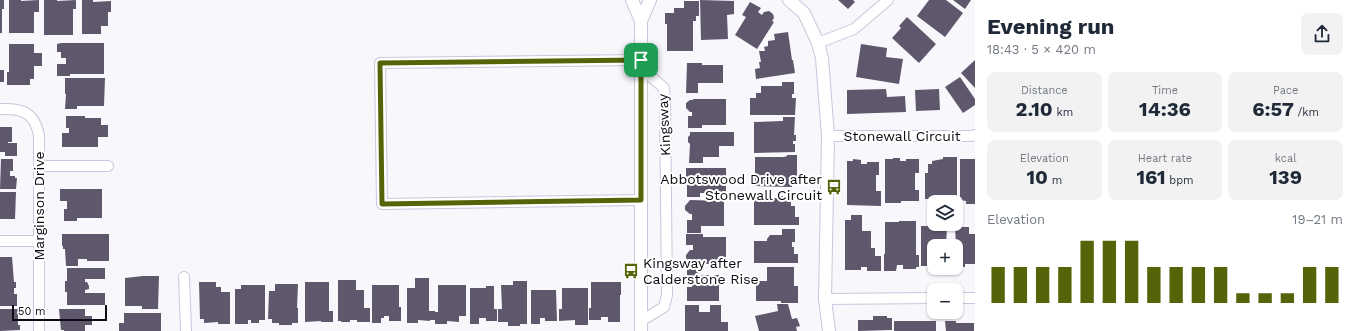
<!DOCTYPE html>
<html lang="en">
<head>
<meta charset="utf-8">
<style>
	:root { --surface:#fff; --page:#f2f2f3; --text:#1f2937; --muted:#747a83; --accent:#566409 }
	body { margin:0; font-family:"Work Sans",sans-serif; background:var(--page); color:var(--text); height:100vh; display:flex; flex-direction:column; font-size:15px; white-space:nowrap }
	* { box-sizing:border-box; margin:0 }
	p { font-size:13px; color:var(--muted) }
	.icon { flex:none; width:22px; height:22px; fill:none; stroke:currentColor; stroke-width:2; stroke-linecap:round; stroke-linejoin:round }
	.map { position:relative; flex:1; overflow:hidden }
	.drawer { display:flex; flex-direction:column; background:var(--surface); width:380px }
	.drawer>* { flex:none }
	.tools { position:absolute; left:927px; top:195px; display:grid; gap:8px }
	.tools a { display:grid; place-items:center; width:36px; height:36px; border-radius:8px; background:var(--surface); box-shadow:0 1px 3px #0004; font-size:20px }
	.scale { position:absolute; left:12px; bottom:10px; width:95px; box-sizing:border-box; padding-left:4px; border:2px solid #0d0a12; border-top:0; font-size:11px; line-height:14px; white-space:nowrap; color:#0d0a12; -webkit-text-stroke:3px #fff; paint-order:stroke }
	.pin { position:absolute; display:grid; place-items:center; width:34px; height:34px; color:#fff; margin:-17px; border-radius:8px; box-shadow:0 2px 6px #0006 }
	.round { display:grid; place-items:center; flex:none; width:42px; height:42px; border-radius:8px; background:var(--page) }
	.summary { display:flex; align-items:center; justify-content:space-between; height:68px; padding:0 12px }
	h1 { font-size:22px; font-weight:700; line-height:30px }
	.metrics { display:grid; grid-template-columns:repeat(3,1fr); gap:6px; height:68px; padding:4px 12px }
	.metrics div { display:grid; align-content:center; border-radius:8px; background:var(--page); text-align:center }
	.metrics b { font-size:20px; font-weight:700 }
	.metrics small { font-size:11px; font-weight:400 }
	.metrics p { font-size:11px }
	.chart { height:112px; padding:8px 12px }
	.chart p { display:flex; justify-content:space-between }
	.chart svg { width:100%; height:72px; margin-top:4px; stroke:var(--accent); stroke-width:6 }
	main { display:flex; flex:1; min-height:0 }
	.map>svg:first-child { display:block }
</style>
</head>
<body>
<main>
<div class="map">
<svg width="975" height="331" viewBox="0 0 975 331">
	<rect width="100%" height="100%" fill="#f8f7fc"/>
	<g fill="#5f586d">
		<path d="M0 0H4V9H2V33H0Z"/>
		<path d="M9 0H21V1L39 0V12H34V33H9Z"/>
		<path d="M44 0H57V1L76 0V9H73V35H44Z"/>
		<path d="M82 0H93V2L111 1V12H108V26H101V34H82Z"/>
		<path d="M700 0 734 1V14L727 15 728 39 701 40Z"/>
		<path d="M838 0H853L855 2 848 9Z"/>
		<path d="M929 0H946L963 13 945 37 917 16Z"/>
		<path d="M953 0H971L965 9Z"/>
		<path d="M684 1H699V16H696V21H693V51H667V24H665V13H674V8H684Z"/>
		<path d="M750 2 761 8 758 12 762 15 764 12 769 11 773 14 774 18 772 21 774 22 757 49 735 35 746 17 742 15Z"/>
		<path d="M907 17 936 44 919 63 892 38 901 28 899 26Z"/>
		<path d="M788 32 792 60H793L795 73 756 79 755 69 760 68 759 62H761L759 51H765L764 47 768 46V41L775 40 774 34Z"/>
		<path d="M61 43H104V74H70V76H57V64H66V58H61V52H57V44Z"/>
		<path d="M9 44H34V53H42V66H34V79H30V85H7V72H9Z"/>
		<path d="M861 44 887 48 886 57 903 59 899 84 856 77Z"/>
		<path d="M975 60V88L961 73Z"/>
		<path d="M687 63H702V65H723V83H698V93H686Z"/>
		<rect x="0" y="70" width="4" height="12"/>
		<path d="M960 77 975 99V105L963 113 945 87Z"/>
		<path d="M65 78H105L104 106H77V109H65L66 94H65Z"/>
		<path d="M782 82H794V94H792V98H796L795 115H750V98H756V93H761V86H782Z"/>
		<path d="M886 89 887 97 905 96 906 112 847 114V90Z"/>
		<path d="M939 89 940 110 916 111 915 90Z"/>
		<path d="M693 99H726V125H702V128H688V116H692V112H690L686 108V103L690 100H693Z"/>
		<path d="M66 116H85V118H101V125H108V137H98V147H62V133H69V128H66Z"/>
		<path d="M783 117H795L794 135H796V141H793V144H795V152L754 153V122L783 121Z"/>
		<path d="M0 127H12V142H8V143H17V156H5V152H0Z"/>
		<path d="M690 132H734V146H719V157H703V163H689L690 144 688 142V137L690 135Z"/>
		<path d="M787 155H797V177H792V187L755 186V157H784L787 156Z"/>
		<path d="M943 157H957V198H945V195H940V199H925V173H928V164H932V161L943 159Z"/>
		<path d="M893 158H900V161H906V159H919V173H915V190H919V201H901V203H885V159H893Z"/>
		<path d="M1 159H13V171H10V176H15V178H17L16 189H0Z"/>
		<path d="M853 159 861 160V164H867V162H879V175H876V191H881V206L847 205V161H853Z"/>
		<path d="M960 159H975V204H966V201L960 200Z"/>
		<path d="M686 168H726V193H700V197H687V185H693V178H686Z"/>
		<path d="M60 189H102V218H77V221H64V209H67V201H60Z"/>
		<path d="M0 192H16L15 219H0Z"/>
		<path d="M780 196H791V206H795V217H799V225H754V198H780Z"/>
		<path d="M690 200 724 201V226H701V233H687V220H692V214H690L685 210V206Z"/>
		<path d="M851 215H862V231H871V248H875V256H881V271H867V267H861V270H845V220H851Z"/>
		<path d="M899 221H916V255H919V267H916V269H903V265H897L896 271H884V254H885V222H899Z"/>
		<path d="M921 226H947L946 246H934L933 269H927V266H921Z"/>
		<path d="M955 227H969V234H975V264H965V267H959V264H957Z"/>
		<path d="M782 229H795V242H792V247H794V254H798V263H754V241H767V239L770 235H782Z"/>
		<path d="M62 234H109V261H87V259H78V266H66L65 249H63V246H62Z"/>
		<path d="M686 234H703V237H726V264H693V262H690L686 258V255L690 250H693V245H686Z"/>
		<path d="M0 257H12L14 282H16V288H14V294H17V306H0Z"/>
		<path d="M767 267H794V286H798V303H781V301H756V281H767Z"/>
		<path d="M67 268H105V279H85V282H87L89 286V289L85 290V293H105V305H67V292H65V281H67Z"/>
		<path d="M687 269H699V275H719V301H687V287H692V281H687Z"/>
		<path d="M143 276H159L158 309H142V306H125V278Z"/>
		<path d="M415 278H429V311H435V320H430V321L418 320V323H407V288H415Z"/>
		<path d="M338 280H356V290H364V308H370V322H357V320H350V322H341V321H338Z"/>
		<path d="M513 281H527V324H520V326H508V322H498V309H502L501 285H513Z"/>
		<path d="M199 282H216V287H221V292H230V324H218V322L204 323V319H200Z"/>
		<path d="M305 282H329V311H333V322H321V321L305 322Z"/>
		<path d="M591 282H621V295H620V322H608V317H601V320H589V308H591Z"/>
		<path d="M275 284H298L297 308H298V323H292V325H279V323H272V319H268L269 291H275Z"/>
		<path d="M241 285H265V320H259V323H251V320H248V324H235V289H241Z"/>
		<path d="M372 285H399V307H401V321H389V316H384V318H381V323H372Z"/>
		<path d="M438 285H466V316H459V322L447 321V324H435V312H438Z"/>
		<path d="M486 286H494V309H497V321H486V318H479V324H470V288H486Z"/>
		<path d="M562 288H588V325H575V320L559 321V309H562Z"/>
		<path d="M531 290H556L557 321H545V318H540V324H531Z"/>
		<path d="M777 304H788L792 319 797 318 800 326 796 327 797 331H759L755 316 778 311Z"/>
		<path d="M685 305H699V312H710V305H721V322H728V331H685Z"/>
		<path d="M0 309H18V325H20V330L0 331Z"/>
		<path d="M59 309H85V316H92V325H85V331H64V330H61Z"/>
		<path d="M124 313H161V331H119V323H124Z"/>
		<path d="M873 316H887V318H892V330L858 331V320H873Z"/>
		<rect x="894" y="321" width="42" height="10"/>
		<path d="M945 321H956V323H974V331H946Z"/>
	</g>
	<g fill="none" stroke-linecap="round" stroke-linejoin="round">
		<defs>
			<g id="minor">
				<path d="M818 43 854 29 888 0"/>
				<path d="M641 60 380 63 382 204 641 200"/>
				<path d="M641 68 664 88 665 101 667 295 664 307 641 321"/>
				<path d="M0 109C22 108 34 112 39 135V331"/>
				<path d="M828 136H971L975 135"/>
				<path d="M39 166H108"/>
				<path d="M0 241H38"/>
				<path d="M184 277 186 331"/>
				<path d="M956 298H975"/>
				<path d="M825 299 934 298"/>
			</g>
			<g id="tertiary">
				<path d="M632 0 641 21"/>
				<path d="M789 0 804 13 818 43 822 58 828 136 825 299 829 331"/>
				<path d="M641 331V21L650 0"/>
			</g>
		</defs>
		<use href="#minor" stroke="#ccc5dd" stroke-width="12"/>
		<use href="#tertiary" stroke="#ccc5dd" stroke-width="14"/>
		<use href="#minor" stroke="#fff" stroke-width="10"/>
		<use href="#tertiary" stroke="#fff" stroke-width="12"/>
	</g>
	<g fill="none" stroke-linecap="round" stroke-linejoin="round">
		<defs>
			<path id="route" d="M641 60V200L382 204 380 63Z"/>
		</defs>
		<use href="#route" stroke="#fff" stroke-width="8"/>
		<use href="#route" stroke="#566409" stroke-width="5"/>
	</g>
	<defs>
		<symbol id="bus-bare" viewBox="-9 -9 18 18"><path d="M-5-6H5V4H4V6H2V4H-2V6H-4V4H-5ZM-3.5-4V0h7V-4ZM-3.5 1.2v1.5H-2V1.2ZM2 1.2v1.5H3.5V1.2Z" fill="#566409" stroke="#fff" stroke-width="2.5" paint-order="stroke"/></symbol>
	</defs>
	<g fill-rule="evenodd">
		<use href="#bus-bare" x="823" y="176" width="22" height="22"/>
		<use href="#bus-bare" x="620" y="260" width="22" height="22"/>
	</g>
	<g text-anchor="middle" dominant-baseline="central" stroke-width="4" stroke-linejoin="round" paint-order="stroke">
		<g font-size="14" fill="#0d0a12" stroke="#fff">
			<text transform="translate(664 125) rotate(-93)">Kingsway</text>
			<text x="902" y="136">Stonewall Circuit</text>
			<text transform="translate(39 206) rotate(-90)">Marginson Drive</text>
		</g>
		<g font-size="14" fill="#0d0a12" stroke="#fff" text-anchor="end">
			<text x="822" y="179">Abbotswood Drive after<tspan x="822" dy="16">Stonewall Circuit</tspan></text>
			<text x="643" y="263" text-anchor="start">Kingsway after<tspan x="643" dy="16">Calderstone Rise</tspan></text>
		</g>
	</g>
</svg>
<div class="tools">
<a><svg class="icon" aria-label="layers" viewBox="0 0 24 24"><path d="M12 4l9 5-9 5-9-5zM3 14l9 5 9-5"/></svg></a>
<a>+</a>
<a>−</a>
</div>
<div class="scale">50 m</div>
<div class="pin" style="left:641px;top:60px;background:#1e9e55"><svg class="icon" aria-label="arrive" viewBox="0 0 24 24"><path d="M6 21V4h12l-3 4 3 4H6"/></svg></div>
</div>
<section class="drawer">
<div class="summary"><div><h1>Evening run</h1><p>18:43 · 5 × 420 m</p></div><a class="round"><svg class="icon" aria-label="share" viewBox="0 0 24 24"><path d="M12 15V3M7 8l5-5 5 5M5 13v7h14v-7"/></svg></a></div>
<div class="metrics">
<div><p>Distance</p><b>2.10<small> km</small></b></div>
<div><p>Time</p><b>14:36</b></div>
<div><p>Pace</p><b>6:57<small> /km</small></b></div>
</div>
<div class="metrics">
<div><p>Elevation</p><b>10<small> m</small></b></div>
<div><p>Heart rate</p><b>161<small> bpm</small></b></div>
<div><p>kcal</p><b>139</b></div>
</div>
<div class="chart"><p><span>Elevation</span>19–21 m</p>
<svg viewBox="0 0 160 44" preserveAspectRatio="none"><path d="M5 44V22M15 44V22M25 44V22M35 44V22M45 44V6M55 44V6M65 44V6M75 44V22M85 44V22M95 44V22M105 44V22M115 44V38M125 44V38M135 44V38M145 44V22M155 44V22"/></svg>
</div>
</section>
</main>
</body>
</html>
